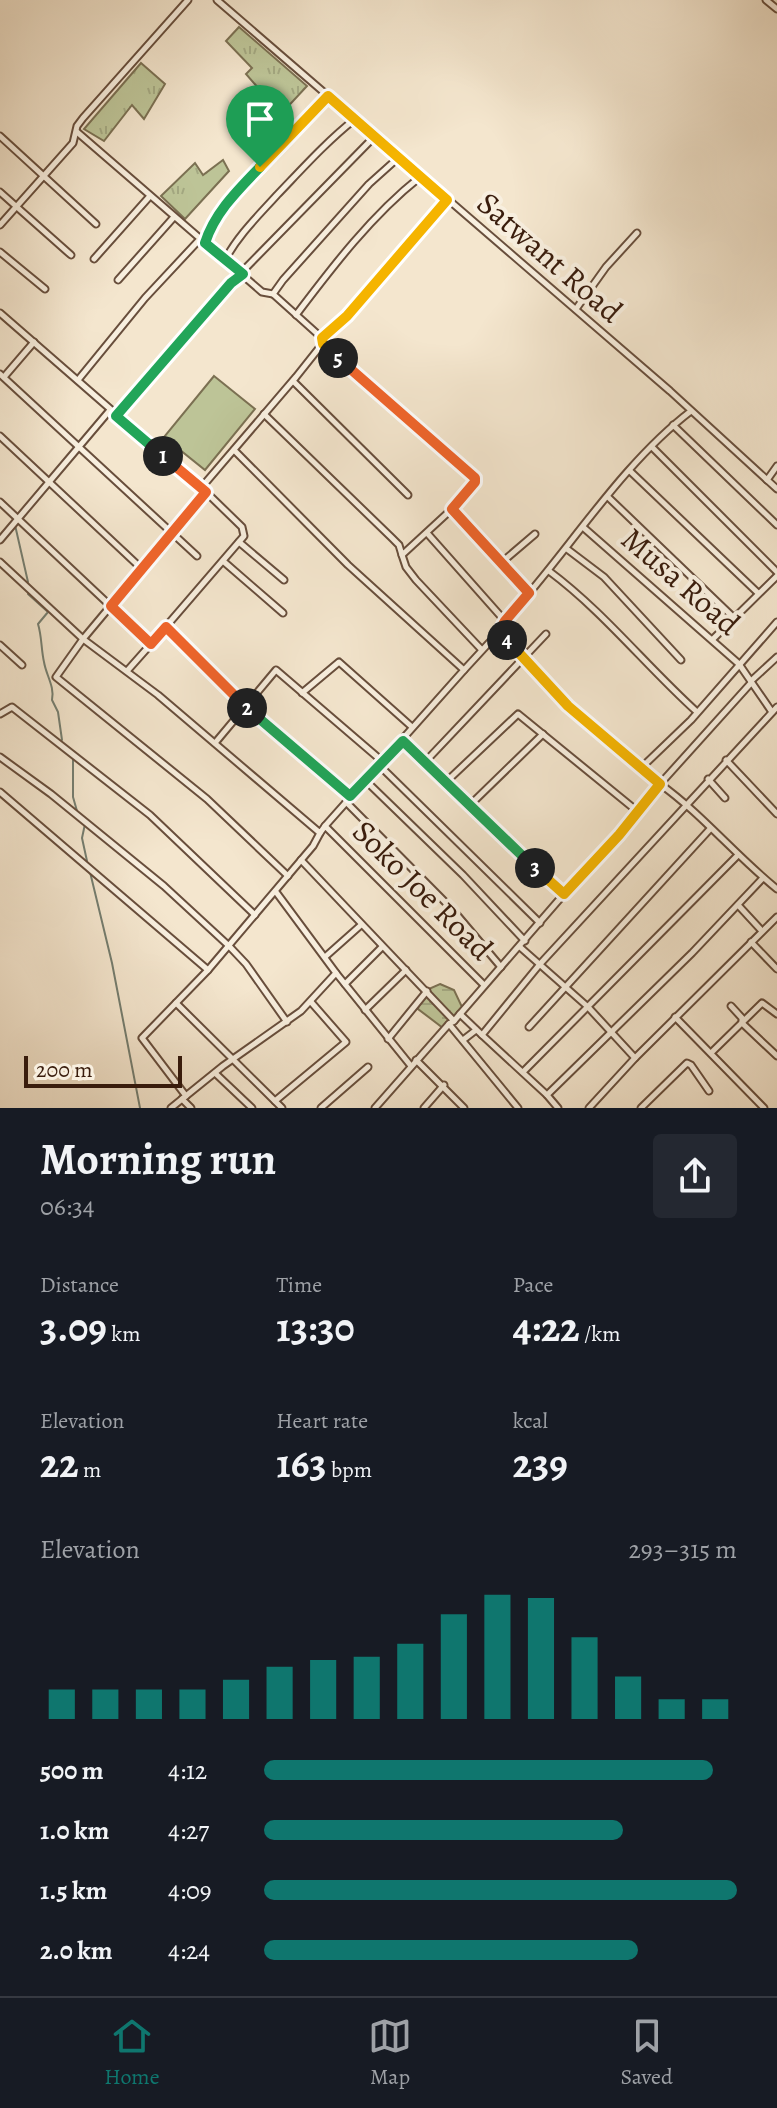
<!DOCTYPE html>
<html lang="en">
<head>
<meta charset="utf-8">
<style>
	:root { --surface:#171b24; --page:#242831; --text:#f1f3f6; --muted:#9ea1a6; --line:#363941; --accent:#0f766e }
	body { margin:0; font-family:Alegreya,serif; background:var(--page); color:var(--text); height:100vh; display:flex; flex-direction:column; font-size:30px; white-space:nowrap }
	* { box-sizing:border-box; margin:0 }
	p { font-size:26px; color:var(--muted) }
	.icon { flex:none; width:44px; height:44px; fill:none; stroke:currentColor; stroke-width:2; stroke-linecap:round; stroke-linejoin:round }
	.map { position:relative; height:1108px; overflow:hidden }
	.drawer { display:flex; flex-direction:column; background:var(--surface); flex:1 }
	.drawer>* { flex:none }
	.scale { position:absolute; left:24px; bottom:20px; width:158px; box-sizing:border-box; padding-left:8px; border:4px solid #391c0c; border-top:0; font-size:22px; line-height:28px; white-space:nowrap; color:#391c0c; -webkit-text-stroke:6px #f8efdf; paint-order:stroke }
	.pin { position:absolute; display:grid; place-items:center; width:68px; height:68px; color:#fff; margin:-82px -34px; border-radius:50% 50% 50% 0; rotate:-45deg; box-shadow:0 0 8px #0007 }
	.pin .icon { rotate:45deg }
	.km { position:absolute; width:40px; height:40px; margin:-20px; border-radius:50%; background:#222; color:#fff; font-size:22px; line-height:40px; text-align:center }
	.round { display:grid; place-items:center; flex:none; width:84px; height:84px; border-radius:8px; background:var(--page) }
	.summary { display:flex; align-items:center; justify-content:space-between; height:136px; padding:0 40px }
	h1 { font-size:44px; font-weight:700; line-height:60px }
	.metrics { display:grid; grid-template-columns:repeat(3,1fr); gap:12px; height:136px; padding:8px 40px }
	.metrics div { display:grid; align-content:center }
	.metrics b { font-size:40px; font-weight:700 }
	.metrics small { font-size:22px; font-weight:400 }
	.metrics p { font-size:22px }
	.chart { height:224px; padding:16px 40px }
	.chart p { display:flex; justify-content:space-between }
	.chart svg { width:100%; height:144px; margin-top:8px; stroke:var(--accent); stroke-width:6 }
	ul { padding:0 40px; list-style:none; font-size:26px }
	li { display:grid; grid-template-columns:128px 96px 1fr; align-items:center; height:60px }
	li i { height:20px; border-radius:10px; background:var(--accent) }
	.tabs { display:flex; justify-content:space-around; align-items:center; height:112px; border-top:2px solid var(--line); background:var(--surface); font-size:22px; color:var(--muted) }
	.tabs a { display:grid; justify-items:center; gap:4px }
	.tabs .active { color:var(--accent) }
	.map>svg:first-child { display:block }
</style>
</head>
<body>
<div class="map">
<svg width="777" height="1108" viewBox="0 0 777 1108">
	<defs>
		<pattern id="grass-tufts" width="24" height="20" patternUnits="userSpaceOnUse" patternTransform="scale(2)"><rect width="24" height="20" fill="#bdc497"/><path d="M3 7l-1-3M5 7V3M7 7l1-3M15 17l-1-3M17 17v-4M19 17l1-3" fill="none" stroke="#a3a881"/></pattern>
		<pattern id="wetland-marsh" width="20" height="14" patternUnits="userSpaceOnUse" patternTransform="scale(2)"><rect width="20" height="14" fill="#bdc497"/><path d="M1 5h8M5 5V1M11 12h8M15 12V8" fill="none" stroke="#a3a881"/></pattern>
	</defs>
	<rect width="100%" height="100%" fill="#f4e6ce"/>
	<filter id="stains"><feTurbulence type="fractalNoise" baseFrequency=".0025" numOctaves="4"/><feColorMatrix values="0 0 0 0 .2 0 0 0 0 .09 0 0 0 0 .02 0 0 0 .5 -.17"/></filter>
	<radialGradient id="worn" r=".72"><stop offset=".6" stop-color="#630" stop-opacity="0"/><stop offset="1" stop-color="#630" stop-opacity=".3"/></radialGradient>
	<g fill="url(#grass-tufts)" stroke="#7b7052" stroke-width="2">
		<path d="M239 27 307 86 281 114 246 74 252 68 226 41Z"/>
		<path d="M141 63 165 84 144 119 132 105 104 141 84 129Z"/>
		<path d="M223 160 229 171 185 219 161 196 195 163 203 175Z"/>
	</g>
	<path fill="url(#wetland-marsh)" stroke="#7b7052" stroke-width="2" d="M440 984 454 990 462 1007 457 1020 443 1028 418 1009 422 992Z"/>
	<path fill="#bdc497" stroke="#7b7052" stroke-width="2" d="M214 376 255 409 205 470 164 437Z"/>
	<g fill="none" stroke-linecap="round" stroke-linejoin="round">
		<g stroke="#757e70" stroke-width="2">
			<path d="M15 525 28 582"/>
			<path d="M28 594 48 612 38 624C42 637 41 649 44 662 46 675 55 687 52 700L58 712 62 740"/>
			<path d="M73 757V797L77 811"/>
			<path d="M85 824 82 838 87 861"/>
			<path d="M90 872 112 963 140 1108"/>
		</g>
		<defs>
			<g id="minor">
				<path d="M217 0 670 391 777 489"/>
				<path d="M766 0 777 9"/>
				<path d="M77 132 262 292 273 294 322 338 347 316 447 200"/>
				<path d="M0 136 96 224"/>
				<path d="M0 192 71 255"/>
				<path d="M0 225 73 143 77 126 83 118 188 0"/>
				<path d="M205 243 210 226 219 213 280 143 328 96"/>
				<path d="M0 252 45 289"/>
				<path d="M94 259 150 196"/>
				<path d="M225 260C238 235 259 215 277 195 302 169 326 142 355 119"/>
				<path d="M118 280 174 217"/>
				<path d="M273 294 283 280 369 184 398 158"/>
				<path d="M576 309 606 267 637 233"/>
				<path d="M0 313 201 488 296 377 323 343"/>
				<path d="M296 315C333 266 372 215 420 177"/>
				<path d="M0 374 197 556"/>
				<path d="M4 377 34 342"/>
				<path d="M78 380 145 298 200 239"/>
				<path d="M293 381 408 495"/>
				<path d="M264 414 392 538 399 545 402 555 452 509 475 482V478L323 344"/>
				<path d="M116 416 231 283 374 137"/>
				<path d="M673 425 777 525"/>
				<path d="M0 436 142 569"/>
				<path d="M652 447 777 572"/>
				<path d="M234 450 348 565 464 670 325 826"/>
				<path d="M630 471 758 593"/>
				<path d="M767 480 777 466"/>
				<path d="M201 488 206 492 83 639 56 677 207 799 288 876"/>
				<path d="M608 497 733 617"/>
				<path d="M0 502 151 644 127 671"/>
				<path d="M452 509 501 563 535 534"/>
				<path d="M584 528 739 664 772 712"/>
				<path d="M427 533 505 621C566 555 620 465 691 411"/>
				<path d="M0 540 110 410"/>
				<path d="M239 542 284 580"/>
				<path d="M567 549 604 577 681 660"/>
				<path d="M402 555 406 567 416 580 481 649"/>
				<path d="M223 561 283 613"/>
				<path d="M0 562 83 639 158 695 320 833 325 826 484 985"/>
				<path d="M501 563 529 593"/>
				<path d="M549 571C604 612 646 666 697 712"/>
				<path d="M166 627 224 687 350 796"/>
				<path d="M499 632 568 706 640 769 691 720 777 622"/>
				<path d="M713 639 777 576"/>
				<path d="M151 644 244 536 242 527 206 492"/>
				<path d="M0 645 22 665"/>
				<path d="M464 670 499 632 505 621"/>
				<path d="M751 681 777 657"/>
				<path d="M302 693 339 662 412 727"/>
				<path d="M0 714 12 707 150 815 255 915"/>
				<path d="M403 741 505 842 564 894 460 1014"/>
				<path d="M215 743 276 670 382 761"/>
				<path d="M0 757 51 794 164 886 229 946 246 964 287 1022"/>
				<path d="M726 760 777 814"/>
				<path d="M425 762 546 634"/>
				<path d="M379 765 540 923"/>
				<path d="M640 769 660 784 751 683"/>
				<path d="M708 779 725 798"/>
				<path d="M365 780 463 875 525 941"/>
				<path d="M446 782 518 714 637 811"/>
				<path d="M0 792 208 970"/>
				<path d="M346 802 452 909 501 967"/>
				<path d="M469 806 543 734"/>
				<path d="M301 860 454 1021 449 1024 518 1108"/>
				<path d="M564 894 619 835 660 784C702 814 736 856 777 889"/>
				<path d="M738 905 761 930"/>
				<path d="M751 942 777 969"/>
				<path d="M520 947 588 1007 635 1058 777 917"/>
				<path d="M325 957 361 925"/>
				<path d="M336 973 411 1066"/>
				<path d="M345 984 382 947"/>
				<path d="M176 1003 282 1108"/>
				<path d="M731 1006 742 1018V1023L777 1056"/>
				<path d="M365 1010 406 970"/>
				<path d="M675 1017 764 1108"/>
				<path d="M454 1021 460 1014 482 1035 540 964 777 707"/>
				<path d="M529 1027 710 829"/>
				<path d="M482 1035 547 1095 692 953 763 878"/>
				<path d="M388 1039 427 991"/>
				<path d="M463 1040 476 1030"/>
				<path d="M711 1053 762 1003 777 1014"/>
				<path d="M416 1060 464 1108"/>
				<path d="M523 1072 738 855"/>
				<path d="M215 1073 252 1108"/>
				<path d="M547 1095 558 1108"/>
				<path d="M186 1096 142 1038 208 970 313 846 320 833"/>
				<path d="M182 1099 191 1108"/>
				<path d="M275 1101 346 1042 311 1002"/>
				<path d="M171 1108 223 1066 301 1011 336 973 276 892"/>
				<path d="M321 1108 368 1067"/>
				<path d="M375 1108 449 1024"/>
				<path d="M424 1108 444 1085"/>
				<path d="M589 1108 635 1058"/>
				<path d="M641 1108 687 1063 691 1065 709 1091"/>
			</g>
		</defs>
		<use href="#minor" stroke="#684e3c" stroke-width="9"/>
		<use href="#minor" stroke="#f8efdf" stroke-width="5"/>
	</g>
	<g fill="none" stroke-linecap="round" stroke-linejoin="round">
		<defs>
			<path id="split-1" d="M163 456 116 416 231 283 243 274 205 243C215 212 238 190 260 167"/>
			<path id="split-2" d="M163 456 206 492 111 606 151 644 166 627 247 708"/>
			<path id="split-3" d="M247 708 350 796 403 741 535 868"/>
			<path id="split-4" d="M507 640 568 706 660 784 619 835 564 894 535 868"/>
			<path id="split-5" d="M338 358 475 478V482L452 509 529 593 505 621 499 632 507 640"/>
			<path id="split-6" d="M260 167 328 96 447 200 347 316 322 338 323 344 338 358"/>
		</defs>
		<use href="#split-1" stroke="#fff" stroke-width="16"/>
		<use href="#split-2" stroke="#fff" stroke-width="16"/>
		<use href="#split-3" stroke="#fff" stroke-width="16"/>
		<use href="#split-4" stroke="#fff" stroke-width="16"/>
		<use href="#split-5" stroke="#fff" stroke-width="16"/>
		<use href="#split-6" stroke="#fff" stroke-width="16"/>
		<use href="#split-1" stroke="#22a559" stroke-width="10"/>
		<use href="#split-2" stroke="#f0652b" stroke-width="10"/>
		<use href="#split-3" stroke="#22a559" stroke-width="10"/>
		<use href="#split-4" stroke="#f5b400" stroke-width="10"/>
		<use href="#split-5" stroke="#f0652b" stroke-width="10"/>
		<use href="#split-6" stroke="#f5b400" stroke-width="10"/>
	</g>
	<g text-anchor="middle" dominant-baseline="central" stroke-width="8" stroke-linejoin="round" paint-order="stroke">
		<g font-size="32" fill="#391c0c" stroke="#f8efdf">
			<text transform="translate(550 257) rotate(41)">Satwant Road</text>
			<text transform="translate(681 581) rotate(41)">Musa Road</text>
			<text transform="translate(423 890) rotate(45)">Soko Joe Road</text>
		</g>
	</g>
	<rect width="100%" height="100%" filter="url(#stains)"/>
	<rect width="100%" height="100%" fill="url(#worn)"/>
</svg>
<div class="scale">200 m</div>
<div class="pin" style="left:260px;top:167px;background:#1e9e55"><svg class="icon" aria-label="arrive" viewBox="0 0 24 24"><path d="M6 21V4h12l-3 4 3 4H6"/></svg></div>
<b class="km" style="left:163px;top:456px">1</b>
<b class="km" style="left:247px;top:708px">2</b>
<b class="km" style="left:535px;top:868px">3</b>
<b class="km" style="left:507px;top:640px">4</b>
<b class="km" style="left:338px;top:358px">5</b>
</div>
<section class="drawer">
<div class="summary"><div><h1>Morning run</h1><p>06:34</p></div><a class="round"><svg class="icon" aria-label="share" viewBox="0 0 24 24"><path d="M12 15V3M7 8l5-5 5 5M5 13v7h14v-7"/></svg></a></div>
<div class="metrics">
<div><p>Distance</p><b>3.09<small> km</small></b></div>
<div><p>Time</p><b>13:30</b></div>
<div><p>Pace</p><b>4:22<small> /km</small></b></div>
</div>
<div class="metrics">
<div><p>Elevation</p><b>22<small> m</small></b></div>
<div><p>Heart rate</p><b>163<small> bpm</small></b></div>
<div><p>kcal</p><b>239</b></div>
</div>
<div class="chart"><p><span>Elevation</span>293–315 m</p>
<svg viewBox="0 0 160 44" preserveAspectRatio="none"><path d="M5 44V35M15 44V35M25 44V35M35 44V35M45 44V32M55 44V28M65 44V26M75 44V25M85 44V21M95 44V12M105 44V6M115 44V7M125 44V19M135 44V31M145 44V38M155 44V38"/></svg>
</div>
<ul>
<li><b>500 m</b>4:12<i style="width:95%"></i></li>
<li><b>1.0 km</b>4:27<i style="width:76%"></i></li>
<li><b>1.5 km</b>4:09<i style="width:100%"></i></li>
<li><b>2.0 km</b>4:24<i style="width:79%"></i></li>
</ul>
</section>
<nav class="tabs">
<a class="active"><svg class="icon" aria-label="home" viewBox="0 0 24 24"><path d="M3 11l9-7 9 7M6 9v11h12V9"/></svg>Home</a>
<a><svg class="icon" aria-label="map" viewBox="0 0 24 24"><path d="M3 6l6-2 6 2 6-2v14l-6 2-6-2-6 2zM9 4v14M15 6v14"/></svg>Map</a>
<a><svg class="icon" aria-label="saved" viewBox="0 0 24 24"><path d="M7 4h10v16l-5-4-5 4z"/></svg>Saved</a>
</nav>
</body>
</html>
